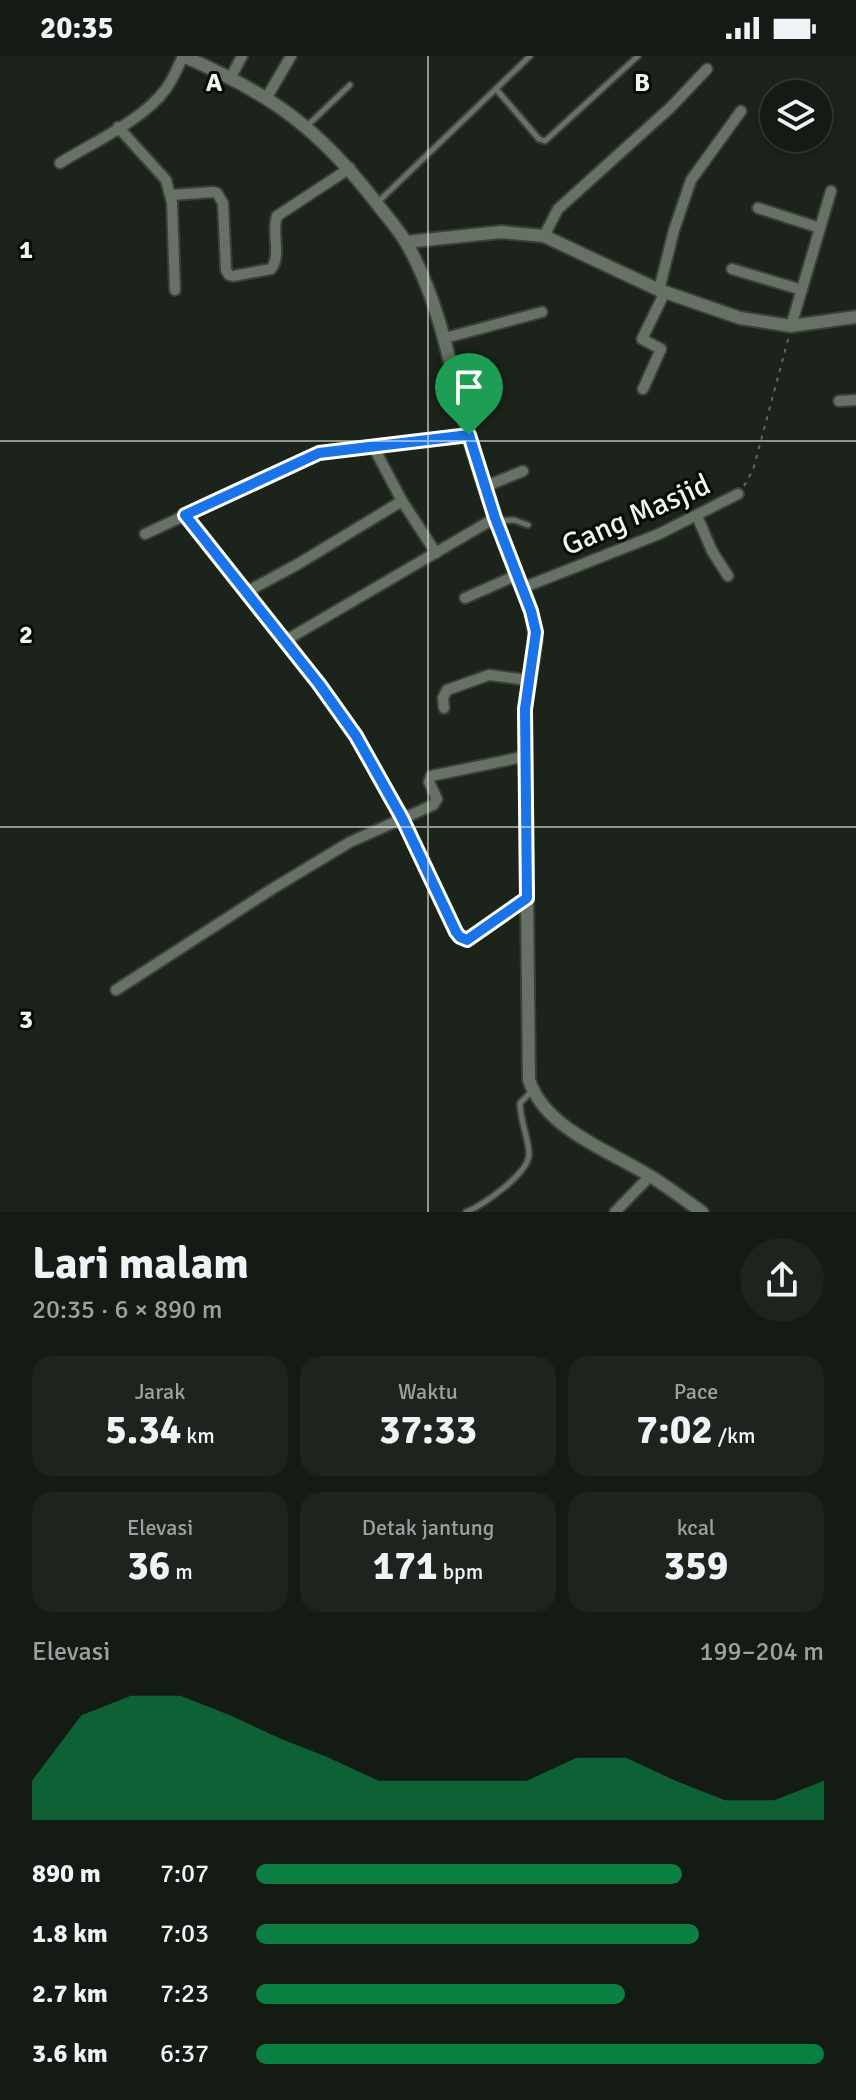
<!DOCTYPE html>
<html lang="id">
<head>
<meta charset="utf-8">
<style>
	:root { --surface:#141a14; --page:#1d231d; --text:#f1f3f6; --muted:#9da1a0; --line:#333834; --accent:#0b8043 }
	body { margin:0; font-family:Signika,sans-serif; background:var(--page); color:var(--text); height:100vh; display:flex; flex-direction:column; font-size:30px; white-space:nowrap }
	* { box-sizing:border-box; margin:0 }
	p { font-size:26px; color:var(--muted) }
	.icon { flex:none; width:44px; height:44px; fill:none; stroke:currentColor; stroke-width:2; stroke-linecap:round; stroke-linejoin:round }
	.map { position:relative; height:1156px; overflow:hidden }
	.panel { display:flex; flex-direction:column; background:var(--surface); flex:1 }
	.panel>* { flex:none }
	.fabs { position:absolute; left:760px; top:24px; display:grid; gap:16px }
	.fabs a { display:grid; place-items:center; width:72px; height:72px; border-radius:50%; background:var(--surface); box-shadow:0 4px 12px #0003,0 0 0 2px var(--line); font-size:40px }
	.pin { position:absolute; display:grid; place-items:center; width:68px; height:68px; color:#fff; margin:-82px -34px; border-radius:50% 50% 50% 0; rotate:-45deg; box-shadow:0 0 8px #0007 }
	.pin .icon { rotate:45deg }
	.round { display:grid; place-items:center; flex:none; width:84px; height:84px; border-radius:42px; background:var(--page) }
	.summary { display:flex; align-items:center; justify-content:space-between; height:136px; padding:0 32px }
	h1 { font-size:44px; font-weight:800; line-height:60px }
	.metrics { display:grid; grid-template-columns:repeat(3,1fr); gap:12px; height:136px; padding:8px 32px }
	.metrics div { display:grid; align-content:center; border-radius:20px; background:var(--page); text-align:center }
	.metrics b { font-size:40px; font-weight:800 }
	.metrics small { font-size:22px; font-weight:400 }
	.metrics p { font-size:22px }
	.chart { height:224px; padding:16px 32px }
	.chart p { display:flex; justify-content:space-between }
	.chart svg { width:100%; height:144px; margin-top:8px; fill:var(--accent); opacity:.7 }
	ul { padding:0 32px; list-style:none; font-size:26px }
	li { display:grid; grid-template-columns:128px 96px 1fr; align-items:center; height:60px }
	li i { height:20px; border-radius:10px; background:var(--accent) }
	.status { display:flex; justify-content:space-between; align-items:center; height:56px; padding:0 40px; background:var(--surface); direction:ltr }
	.status svg { height:22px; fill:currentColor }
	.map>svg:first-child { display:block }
</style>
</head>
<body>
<div class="status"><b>20:35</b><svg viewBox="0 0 49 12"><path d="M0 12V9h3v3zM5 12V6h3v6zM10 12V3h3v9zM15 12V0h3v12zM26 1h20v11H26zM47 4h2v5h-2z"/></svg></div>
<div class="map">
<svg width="856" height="1156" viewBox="0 0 856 1156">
	<rect width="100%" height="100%" fill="#1b231a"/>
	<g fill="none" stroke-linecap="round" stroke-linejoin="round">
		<defs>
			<g id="service">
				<path d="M496 33 539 83 545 85 638 0"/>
				<path d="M307 70 350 29"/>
				<path d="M377 147 530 0"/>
				<path d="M497 465 514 464 528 469"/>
				<path d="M466 1156C483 1149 530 1117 529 1097 528 1080 520 1064 520 1047L533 1034"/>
			</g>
			<g id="minor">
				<path d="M231 21 242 0"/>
				<path d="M267 41 291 0"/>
				<path d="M118 71 166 124 172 147 175 234"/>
				<path d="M60 107C92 87 143 64 165 34 173 24 178 11 183 0"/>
				<path d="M171 139 213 136 217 137 223 147 226 214 229 219 233 220 271 213C282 199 271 177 277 160L350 112"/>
				<path d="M758 152 820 172"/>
				<path d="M544 180 558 153 671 51 707 13"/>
				<path d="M732 213 802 234"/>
				<path d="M659 234 674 174 691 124 741 55"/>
				<path d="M791 270 831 135"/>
				<path d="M445 282 542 256"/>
				<path d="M643 333 661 293 642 283 665 236"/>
				<path d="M839 345 856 344"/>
				<path d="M373 390 402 445 436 497"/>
				<path d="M484 431 523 415"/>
				<path d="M697 460 712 495 728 520"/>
				<path d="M145 478 319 397 469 379"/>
				<path d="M522 532 659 478 738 438"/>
				<path d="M250 534 298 508 402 445"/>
				<path d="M465 542 517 519"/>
				<path d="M288 583 495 462"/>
				<path d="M444 652 443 642 447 634 489 619 528 624"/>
				<path d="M116 934 272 833 350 786 433 749 437 743 429 726 431 720 527 700"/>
				<path d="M615 1156 650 1120"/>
			</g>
			<g id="tertiary">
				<path d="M183 0C271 38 319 72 378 149 387 161 399 174 407 188 440 246 451 314 468 378 485 438 508 497 531 555L536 585 525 653 529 1024C545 1073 610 1095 650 1120 668 1131 685 1144 702 1156"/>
				<path d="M406 186 501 176 544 180 659 234 740 262 791 270 856 261"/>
			</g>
		</defs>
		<use href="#service" stroke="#394038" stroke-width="9"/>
		<use href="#minor" stroke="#394038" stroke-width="14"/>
		<use href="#tertiary" stroke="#394038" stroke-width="16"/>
		<g stroke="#616860" stroke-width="2" stroke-dasharray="4 6" stroke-linecap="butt">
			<path d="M744 430 753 414 789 280"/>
			<path d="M193 469 240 531"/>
			<path d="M251 545 277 578"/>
			<path d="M289 592C331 642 364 695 397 752"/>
			<path d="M407 772 460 881 472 882 517 850"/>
		</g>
		<use href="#service" stroke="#677165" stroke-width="5"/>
		<use href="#minor" stroke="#677165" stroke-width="10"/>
		<use href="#tertiary" stroke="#677165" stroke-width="12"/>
	</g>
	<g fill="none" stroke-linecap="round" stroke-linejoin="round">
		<defs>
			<path id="route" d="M469 379 495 462 531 555 536 576 525 653 527 842 467 884 460 881 456 876 402 762 356 680 319 628 185 459 319 397Z"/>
		</defs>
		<use href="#route" stroke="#fff" stroke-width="16"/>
		<use href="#route" stroke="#1a73e8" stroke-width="10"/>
	</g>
	<path fill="none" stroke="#f0f5ef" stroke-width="2" stroke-opacity="0.55" d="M428 0V1156M0 385H856M0 771H856"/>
	<g text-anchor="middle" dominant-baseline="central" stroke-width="6" stroke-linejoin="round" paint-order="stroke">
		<g font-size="30" fill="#f0f5ef" stroke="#080b08">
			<text transform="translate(636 459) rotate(-24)">Gang Masjid</text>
		</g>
	</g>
	<g font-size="26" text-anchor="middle" font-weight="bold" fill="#f0f5ef" stroke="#080b08" stroke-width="6" stroke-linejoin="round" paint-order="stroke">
		<text x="214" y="35">A</text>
		<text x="642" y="35">B</text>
		<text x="26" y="202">1</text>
		<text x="26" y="587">2</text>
		<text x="26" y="972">3</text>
	</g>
</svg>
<div class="fabs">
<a><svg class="icon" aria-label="layers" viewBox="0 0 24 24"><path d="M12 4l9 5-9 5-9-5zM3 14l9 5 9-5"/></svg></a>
</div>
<div class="pin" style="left:469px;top:379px;background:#1e9e55"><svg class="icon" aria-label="arrive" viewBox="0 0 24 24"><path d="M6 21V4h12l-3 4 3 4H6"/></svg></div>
</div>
<section class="panel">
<div class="summary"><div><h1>Lari malam</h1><p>20:35 · 6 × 890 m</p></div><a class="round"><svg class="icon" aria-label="share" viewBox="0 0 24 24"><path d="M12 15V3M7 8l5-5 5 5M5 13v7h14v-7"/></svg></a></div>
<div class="metrics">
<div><p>Jarak</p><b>5.34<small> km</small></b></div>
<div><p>Waktu</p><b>37:33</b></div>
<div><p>Pace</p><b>7:02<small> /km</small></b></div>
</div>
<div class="metrics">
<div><p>Elevasi</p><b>36<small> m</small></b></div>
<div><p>Detak jantung</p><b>171<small> bpm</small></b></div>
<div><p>kcal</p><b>359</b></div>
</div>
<div class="chart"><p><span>Elevasi</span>199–204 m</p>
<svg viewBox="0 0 160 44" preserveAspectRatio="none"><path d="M0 44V32L10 12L20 6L30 6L40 12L50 19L60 25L70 32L80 32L90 32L100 32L110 25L120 25L130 32L140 38L150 38L160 32V44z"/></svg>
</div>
<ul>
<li><b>890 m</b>7:07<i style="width:75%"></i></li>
<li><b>1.8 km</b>7:03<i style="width:78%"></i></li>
<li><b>2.7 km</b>7:23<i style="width:65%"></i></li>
<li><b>3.6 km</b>6:37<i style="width:100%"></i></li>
</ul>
</section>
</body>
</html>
